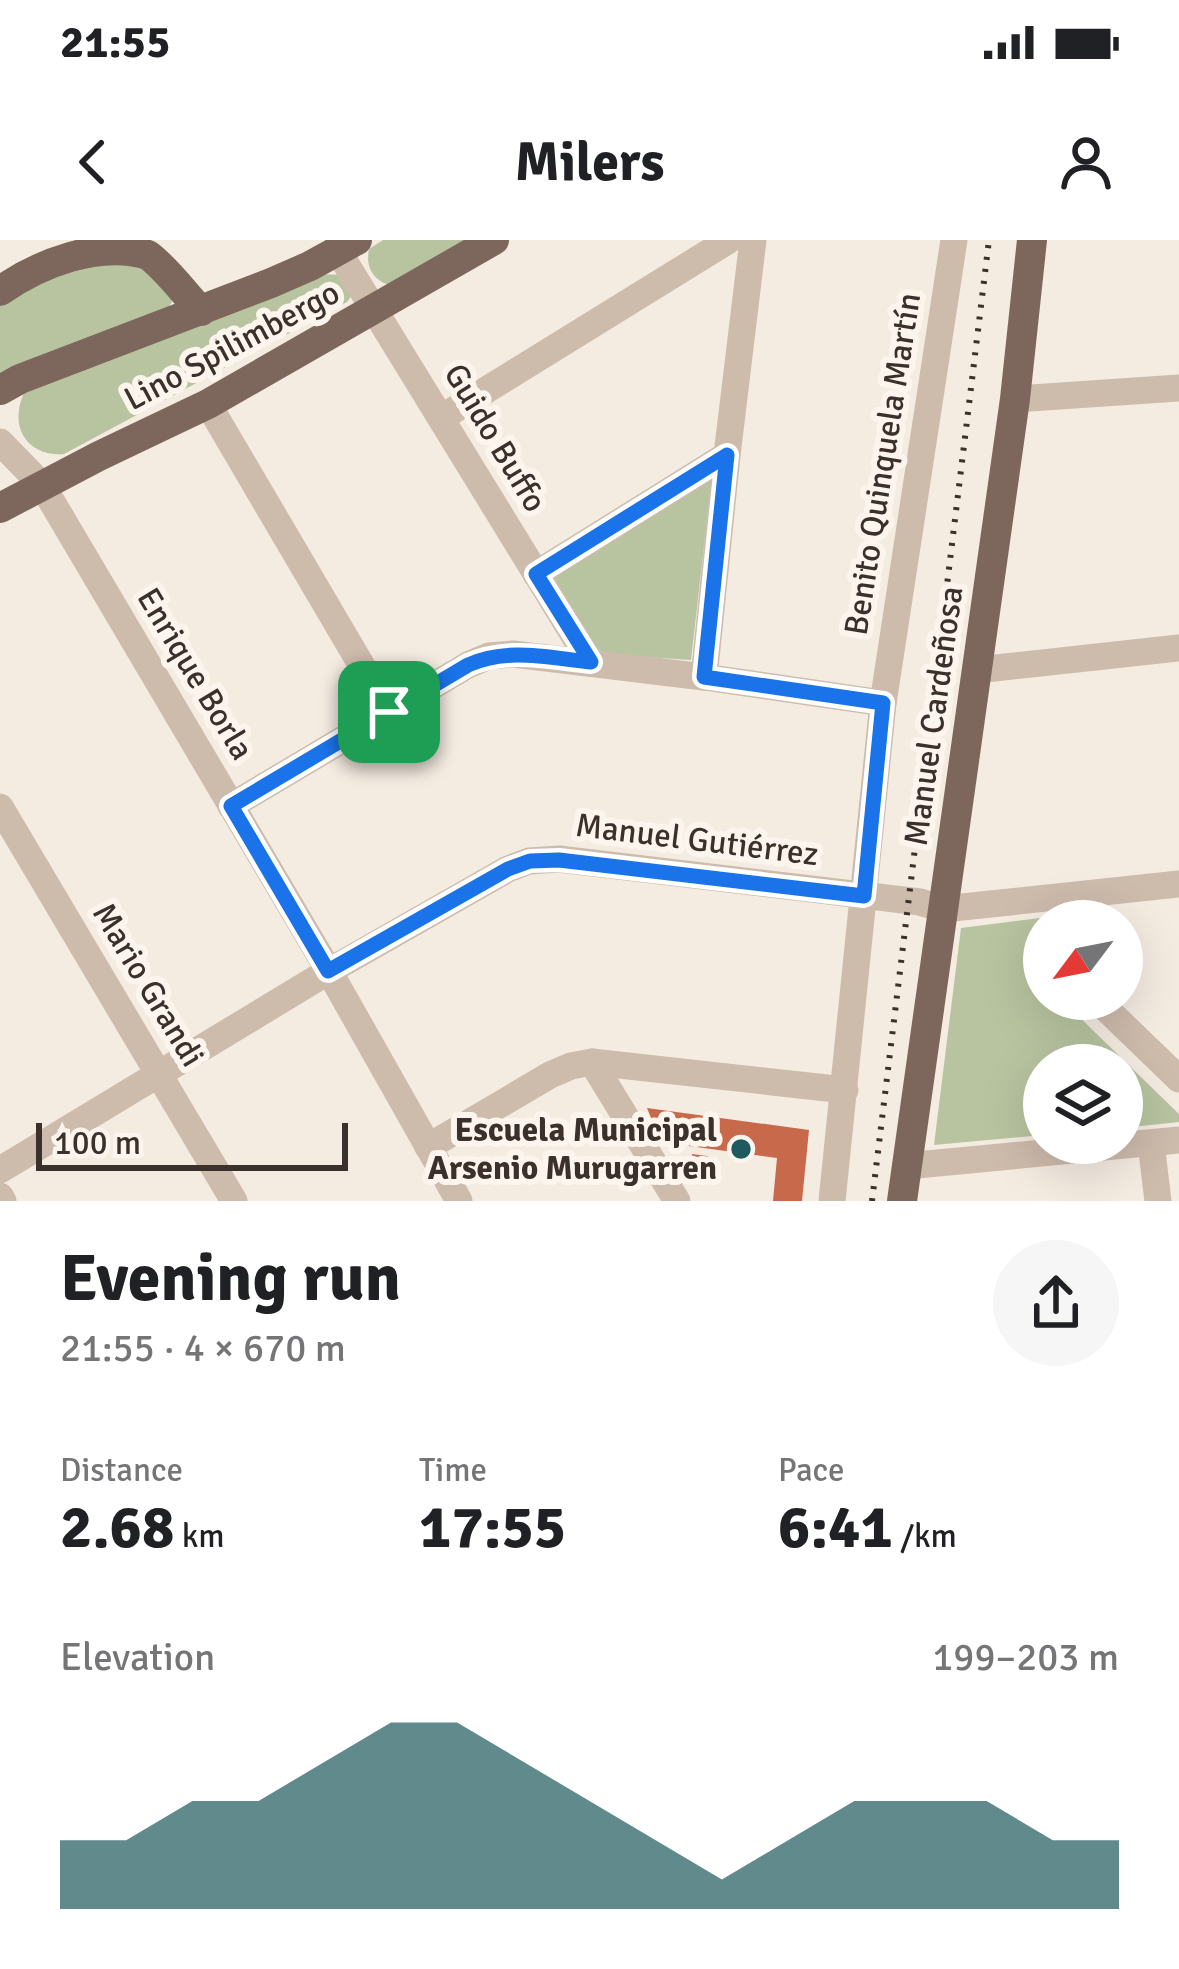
<!DOCTYPE html>
<html lang="en">
<head>
<meta charset="utf-8">
<style>
	:root { --surface:#fff; --page:#f6f6f6; --text:#202124; --muted:#757577; --accent:#1f5a5e }
	body { margin:0; font-family:Signika,sans-serif; background:var(--page); color:var(--text); height:100vh; display:flex; flex-direction:column; font-size:45px; white-space:nowrap }
	* { box-sizing:border-box; margin:0 }
	p { font-size:39px; color:var(--muted) }
	.icon { flex:none; width:66px; height:66px; fill:none; stroke:currentColor; stroke-width:2; stroke-linecap:round; stroke-linejoin:round }
	.map { position:relative; height:961px; overflow:hidden }
	.panel { display:flex; flex-direction:column; background:var(--surface); flex:1 }
	.panel>* { flex:none }
	.needle { width:78px; rotate:238deg }
	.controls { position:absolute; left:1023px; top:660px; display:grid; gap:24px }
	.controls a { display:grid; place-items:center; width:120px; height:120px; border-radius:50%; background:var(--surface); box-shadow:0 12px 48px #0002; font-size:60px }
	.scale { position:absolute; left:36px; bottom:30px; width:312px; box-sizing:border-box; padding-left:12px; border:6px solid #3b302b; border-top:0; font-size:33px; line-height:42px; white-space:nowrap; color:#3b302b; -webkit-text-stroke:9px #fbf5ee; paint-order:stroke }
	.pin { position:absolute; display:grid; place-items:center; width:102px; height:102px; color:#fff; margin:-51px; border-radius:24px; box-shadow:0 6px 18px #0006 }
	.round { display:grid; place-items:center; flex:none; width:126px; height:126px; border-radius:63px; background:var(--page) }
	.summary { display:flex; align-items:center; justify-content:space-between; height:204px; padding:0 60px }
	h1 { font-size:66px; font-weight:700; line-height:90px }
	.metrics { display:grid; grid-template-columns:repeat(3,1fr); gap:18px; height:204px; padding:12px 60px }
	.metrics div { display:grid; align-content:center }
	.metrics b { font-size:60px; font-weight:700 }
	.metrics small { font-size:33px; font-weight:400 }
	.metrics p { font-size:33px }
	.chart { height:336px; padding:24px 60px }
	.chart p { display:flex; justify-content:space-between }
	.chart svg { width:100%; height:216px; margin-top:12px; fill:var(--accent); opacity:.7 }
	.status { display:flex; justify-content:space-between; align-items:center; height:84px; padding:0 60px; background:var(--surface); direction:ltr }
	.status svg { height:33px; fill:currentColor }
	header { display:flex; justify-content:space-between; align-items:center; height:156px; padding:0 60px; background:var(--surface); font-size:54px; font-weight:700 }
	.map>svg:first-child { display:block }
</style>
</head>
<body>
<div class="status"><b>21:55</b><svg viewBox="0 0 49 12"><path d="M0 12V9h3v3zM5 12V6h3v6zM10 12V3h3v9zM15 12V0h3v12zM26 1h20v11H26zM47 4h2v5h-2z"/></svg></div>
<header><svg class="icon" aria-label="back" viewBox="0 0 24 24"><path d="M15 5l-7 7 7 7"/></svg>Milers<svg class="icon" aria-label="person" viewBox="0 0 24 24"><circle cx="12" cy="8" r="4"/><path d="M4 21q1-7 8-7t8 7"/></svg></header>
<div class="map">
<svg width="1179" height="961" viewBox="0 0 1179 961">
	<rect width="100%" height="100%" fill="#f4ebe1"/>
	<g fill="#b8c4a0">
		<path d="M383 0H470L393 46C374 42 365 28 369 9Z"/>
		<path d="M64 22H133L168 49 172 62 167 70 0 137V65Z"/>
		<path d="M320 34 343 35 354 52 347 62 64 214C25 217 8 184 25 151Z"/>
		<path d="M712 236 691 420 600 414 552 334Z"/>
		<path d="M1056 676 1057 681H1044V759H1067L1069 767 1179 874V882L1122 888V825H1044V895L934 905 961 688Z"/>
	</g>
	<g fill="#c8694b">
		<path d="M647 868 809 890 802 961H773L777 918 689 906V899L658 895Z"/>
		<path d="M692 914 714 917 711 944 688 941Z"/>
	</g>
	<g fill="none" stroke-linecap="round" stroke-linejoin="round">
		<g stroke="#cdbbac" stroke-width="27">
			<path d="M338 11 591 423"/>
			<path d="M1015 159 1179 148"/>
			<path d="M208 164 389 472"/>
			<path d="M441 178 729 0"/>
			<path d="M0 202 42 245 329 731 459 961"/>
			<path d="M536 334 727 215"/>
			<path d="M977 430 1179 408"/>
			<path d="M704 437 727 215 753 0"/>
			<path d="M231 566 468 425 489 416 513 414 704 437 883 463"/>
			<path d="M0 567 234 961"/>
			<path d="M1096 759 1179 839"/>
			<path d="M592 822 677 961"/>
			<path d="M1151 903 1158 961"/>
			<path d="M428 907 550 835 571 826 592 822 845 850"/>
			<path d="M906 926 1179 900"/>
			<path d="M0 930 329 731 508 629 529 621 559 619 920 662 943 669 1179 644"/>
			<path d="M0 956 3 961"/>
			<path d="M832 961 883 463 954 0"/>
		</g>
		<g stroke="#7d675c" stroke-width="30">
			<path d="M0 51C40 23 99 0 148 15 168 30 184 53 201 71"/>
			<path d="M0 150 20 139 271 43 310 26 357 0"/>
			<path d="M0 268 99 216 208 164 494 0"/>
			<path d="M902 961 1015 159 1032 0"/>
		</g>
		<path stroke="#3b302b" stroke-width="6" stroke-dasharray="3 9" stroke-linecap="butt" d="M872 961 989 0"/>
	</g>
	<g fill="none" stroke-linecap="round" stroke-linejoin="round">
		<defs>
			<path id="route" d="M727 215 704 437 883 463 864 656 559 620 530 621 508 629 328 731 231 566 468 425C508 407 549 418 591 422L536 334Z"/>
		</defs>
		<use href="#route" stroke="#fff" stroke-width="24"/>
		<use href="#route" stroke="#1a73e8" stroke-width="15"/>
	</g>
	<circle fill="#1f5a5e" stroke="#fbf5ee" stroke-width="4.5" cx="741" cy="909" r="12"/>
	<g text-anchor="middle" dominant-baseline="central" stroke-width="12" stroke-linejoin="round" paint-order="stroke">
		<g font-size="33" fill="#3b302b" stroke="#fbf5ee">
			<text transform="translate(232 106) rotate(-28)">Lino Spilimbergo</text>
			<text transform="translate(495 198) rotate(59)">Guido Buffo</text>
			<text transform="translate(883 224) rotate(-81)">Benito Quinquela Martín</text>
			<text transform="translate(195 434) rotate(59)">Enrique Borla</text>
			<text transform="translate(934 476) rotate(-82)">Manuel Cardeñosa</text>
			<text transform="translate(697 600) rotate(7)">Manuel Gutiérrez</text>
			<text transform="translate(148 745) rotate(59)">Mario Grandi</text>
		</g>
		<g font-size="33" font-weight="bold" fill="#3b302b" stroke="#fbf5ee" text-anchor="end">
			<text x="717" y="890">Escuela Municipal<tspan x="717" dy="38">Arsenio Murugarren</tspan></text>
		</g>
	</g>
</svg>
<div class="controls">
<a><svg class="needle" viewBox="-14 -14 28 28"><path d="M0-13l5 13h-10z" fill="#e53935"/><path d="M0 13l5-13h-10z" fill="#757577"/></svg></a>
<a><svg class="icon" aria-label="layers" viewBox="0 0 24 24"><path d="M12 4l9 5-9 5-9-5zM3 14l9 5 9-5"/></svg></a>
</div>
<div class="scale">100 m</div>
<div class="pin" style="left:389px;top:472px;background:#1e9e55"><svg class="icon" aria-label="arrive" viewBox="0 0 24 24"><path d="M6 21V4h12l-3 4 3 4H6"/></svg></div>
</div>
<section class="panel">
<div class="summary"><div><h1>Evening run</h1><p>21:55 · 4 × 670 m</p></div><a class="round"><svg class="icon" aria-label="share" viewBox="0 0 24 24"><path d="M12 15V3M7 8l5-5 5 5M5 13v7h14v-7"/></svg></a></div>
<div class="metrics">
<div><p>Distance</p><b>2.68<small> km</small></b></div>
<div><p>Time</p><b>17:55</b></div>
<div><p>Pace</p><b>6:41<small> /km</small></b></div>
</div>
<div class="chart"><p><span>Elevation</span>199–203 m</p>
<svg viewBox="0 0 160 44" preserveAspectRatio="none"><path d="M0 44V30L10 30L20 22L30 22L40 14L50 6L60 6L70 14L80 22L90 30L100 38L110 30L120 22L130 22L140 22L150 30L160 30V44z"/></svg>
</div>
</section>
</body>
</html>
